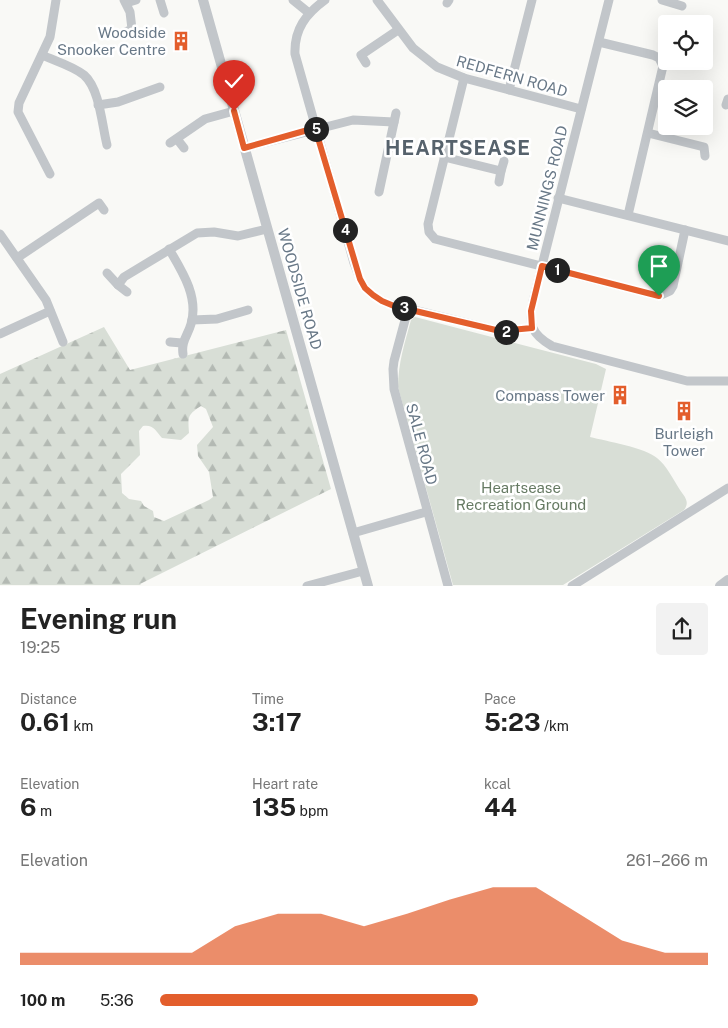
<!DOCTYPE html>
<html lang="en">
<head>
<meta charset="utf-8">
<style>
	:root { --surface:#fff; --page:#f2f2f2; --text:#222; --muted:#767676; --accent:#e35e2c }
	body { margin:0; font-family:"Public Sans",sans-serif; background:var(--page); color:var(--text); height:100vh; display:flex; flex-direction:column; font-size:19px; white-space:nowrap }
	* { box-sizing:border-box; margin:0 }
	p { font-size:16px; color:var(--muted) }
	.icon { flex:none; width:28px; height:28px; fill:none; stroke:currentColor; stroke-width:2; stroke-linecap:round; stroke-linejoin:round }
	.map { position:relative; height:586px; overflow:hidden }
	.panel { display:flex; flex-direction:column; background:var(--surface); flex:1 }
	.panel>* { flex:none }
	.tools { position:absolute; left:658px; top:15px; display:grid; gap:10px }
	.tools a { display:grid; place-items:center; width:55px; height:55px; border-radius:5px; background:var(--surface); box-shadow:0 5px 20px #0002; font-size:25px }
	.pin { position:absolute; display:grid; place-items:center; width:42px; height:42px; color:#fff; margin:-51px -21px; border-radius:50% 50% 50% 0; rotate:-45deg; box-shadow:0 0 5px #0007 }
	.pin .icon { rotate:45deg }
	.km { position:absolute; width:25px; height:25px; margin:-12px; border-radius:50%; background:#222; color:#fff; font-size:14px; line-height:25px; text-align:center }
	.round { display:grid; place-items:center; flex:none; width:52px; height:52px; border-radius:5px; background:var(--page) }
	.summary { display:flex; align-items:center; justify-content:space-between; height:85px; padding:0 20px }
	h1 { font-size:28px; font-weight:700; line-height:38px }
	.metrics { display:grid; grid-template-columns:repeat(3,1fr); gap:8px; height:85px; padding:5px 20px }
	.metrics div { display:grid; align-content:center }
	.metrics b { font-size:25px; font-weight:700 }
	.metrics small { font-size:14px; font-weight:400 }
	.metrics p { font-size:14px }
	.chart { height:140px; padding:10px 20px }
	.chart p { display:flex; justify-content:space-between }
	.chart svg { width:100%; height:90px; margin-top:5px; fill:var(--accent); opacity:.7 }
	ul { padding:0 20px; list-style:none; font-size:16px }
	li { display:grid; grid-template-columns:80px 60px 1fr; align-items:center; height:38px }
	li i { height:12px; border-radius:6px; background:var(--accent) }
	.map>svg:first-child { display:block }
</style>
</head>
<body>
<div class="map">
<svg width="728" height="586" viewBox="0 0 728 586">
	<defs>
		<pattern id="forest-firs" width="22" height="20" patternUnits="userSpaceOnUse" patternTransform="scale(1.25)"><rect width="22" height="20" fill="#d8ded6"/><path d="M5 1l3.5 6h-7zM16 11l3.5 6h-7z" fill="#b3b9b3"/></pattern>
	</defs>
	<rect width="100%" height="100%" fill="#f9f9f6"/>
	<path fill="url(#forest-firs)" fill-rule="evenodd" d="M104 327 130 370 286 330 331 489 140 584 141 585H0V374ZM201 406 206 409 213 427 197 445 198 456 209 472 213 497 209 500 164 521 154 517 153 511 144 506 141 501 129 499 122 493 121 474 140 455 139 431 143 426C153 424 156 431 162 438L181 440 189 433C188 417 187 415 201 406Z"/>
	<path fill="#d8ded6" d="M415 317 596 364 606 369 590 437C606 441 646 448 657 458 667 466 673 479 680 490 685 497 690 502 684 510L563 585H453L398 387C398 363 405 342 411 320Z"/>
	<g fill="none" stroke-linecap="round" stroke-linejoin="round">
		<g stroke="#c2c6ca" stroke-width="9">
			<path d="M160 0 164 13"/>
			<path d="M293 0 309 13"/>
			<path d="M325 0C306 14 294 29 295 54L354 263 360 279 365 288 373 295 386 303 500 331 532 328"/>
			<path d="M377 0 413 48 437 67 464 78 581 109"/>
			<path d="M609 0 533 301C528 324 531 334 552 346L687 381H728"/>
			<path d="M662 0 682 6"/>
			<path d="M126 3 136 0"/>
			<path d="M447 3 449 0"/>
			<path d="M123 33 132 29 130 12 124 0"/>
			<path d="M599 42 653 55 659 58 663 66 628 215"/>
			<path d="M42 55C55 61 73 66 84 75 100 89 102 126 107 145"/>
			<path d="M366 63 361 55 398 30"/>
			<path d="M464 78 428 224 429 232 435 239 659 296 670 291 673 286 685 230"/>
			<path d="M509 90 532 0"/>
			<path d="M98 105 118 102 160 87"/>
			<path d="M726 105 728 99"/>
			<path d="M648 133 704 147 705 156"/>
			<path d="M177 139 184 148"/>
			<path d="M170 143 205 119 234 111"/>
			<path d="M244 148 353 120 394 122"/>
			<path d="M444 157 501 171 499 182"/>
			<path d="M501 171 504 161"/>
			<path d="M50 174 18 112 19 103 50 37 56 0"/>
			<path d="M379 192 396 113"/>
			<path d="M558 198 728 241"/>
			<path d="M0 234 46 300 63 342"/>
			<path d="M169 249C182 271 199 297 191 324 188 335 181 341 183 354"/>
			<path d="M17 258 99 203 104 210"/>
			<path d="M107 273 118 285 124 277 197 233 214 232 238 236 267 229"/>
			<path d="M118 285 127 292"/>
			<path d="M408 309 394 361 393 369 394 389 448 586"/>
			<path d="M192 320 217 319 248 310"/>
			<path d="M0 334 50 311"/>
			<path d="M170 342 182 343"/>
			<path d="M353 533 426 512"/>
			<path d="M307 586 363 571"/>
			<path d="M572 586 728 488"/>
		</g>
		<g stroke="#c2c6ca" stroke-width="10">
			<path d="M203 0 368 586"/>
			<path d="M720 586 728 580"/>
		</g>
	</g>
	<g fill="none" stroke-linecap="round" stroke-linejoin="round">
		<defs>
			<path id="route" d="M234 111 244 148 315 128 360 279 365 288 373 295 382 301 394 306 500 331 532 328 531 311 542 266 659 296"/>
		</defs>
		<use href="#route" stroke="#fff" stroke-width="10"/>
		<use href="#route" stroke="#e35e2c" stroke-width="6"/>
	</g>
	<defs>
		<symbol id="building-bare" viewBox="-9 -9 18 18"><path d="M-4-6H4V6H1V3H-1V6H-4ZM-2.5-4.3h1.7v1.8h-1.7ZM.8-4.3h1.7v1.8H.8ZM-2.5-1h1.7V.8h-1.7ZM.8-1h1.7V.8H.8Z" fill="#e35e2c" stroke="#fff" stroke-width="2.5" paint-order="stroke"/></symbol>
	</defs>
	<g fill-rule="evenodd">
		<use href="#building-bare" x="167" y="27" width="28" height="28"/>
		<use href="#building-bare" x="606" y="381" width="28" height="28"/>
		<use href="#building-bare" x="670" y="397" width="28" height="28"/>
	</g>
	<g text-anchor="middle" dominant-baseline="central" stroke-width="5" stroke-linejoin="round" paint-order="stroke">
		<g font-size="15" fill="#687887" stroke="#fff" text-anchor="end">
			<text x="166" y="32">Woodside<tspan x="166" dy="17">Snooker Centre</tspan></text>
			<text x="605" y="395">Compass Tower</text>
			<text x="684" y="433" text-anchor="middle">Burleigh<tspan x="684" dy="17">Tower</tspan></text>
		</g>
		<g font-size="15" fill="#687887" stroke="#fff">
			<text transform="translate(512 76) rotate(16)">REDFERN ROAD</text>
			<text transform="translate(547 188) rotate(-76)">MUNNINGS ROAD</text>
			<text transform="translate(300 289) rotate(74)">WOODSIDE ROAD</text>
			<text transform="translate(422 444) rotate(75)">SALE ROAD</text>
		</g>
		<g font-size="15" fill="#667a63" stroke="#fff">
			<text x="521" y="487">Heartsease<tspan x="521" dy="17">Recreation Ground</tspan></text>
		</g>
		<g font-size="20" font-weight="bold" letter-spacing="1" fill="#56626c" stroke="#fff">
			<text x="458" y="148">HEARTSEASE</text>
		</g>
	</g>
</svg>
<div class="tools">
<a><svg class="icon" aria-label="locate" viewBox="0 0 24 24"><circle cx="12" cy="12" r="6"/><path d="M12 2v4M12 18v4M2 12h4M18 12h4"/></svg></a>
<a><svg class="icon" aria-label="layers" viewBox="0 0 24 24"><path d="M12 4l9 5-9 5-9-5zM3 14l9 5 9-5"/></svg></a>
</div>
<div class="pin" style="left:659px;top:296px;background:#1e9e55"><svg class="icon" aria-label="arrive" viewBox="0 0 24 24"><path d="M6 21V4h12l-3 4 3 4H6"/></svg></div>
<div class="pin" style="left:234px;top:111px;background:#d93025"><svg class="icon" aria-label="check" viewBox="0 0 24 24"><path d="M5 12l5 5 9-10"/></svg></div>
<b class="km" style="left:557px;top:270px">1</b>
<b class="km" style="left:506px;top:332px">2</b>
<b class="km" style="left:404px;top:308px">3</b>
<b class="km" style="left:345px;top:230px">4</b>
<b class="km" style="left:316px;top:129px">5</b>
</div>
<section class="panel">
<div class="summary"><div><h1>Evening run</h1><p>19:25</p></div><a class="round"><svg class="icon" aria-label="share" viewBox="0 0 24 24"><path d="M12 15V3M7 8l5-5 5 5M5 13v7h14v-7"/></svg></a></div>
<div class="metrics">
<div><p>Distance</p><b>0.61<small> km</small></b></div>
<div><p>Time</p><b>3:17</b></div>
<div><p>Pace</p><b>5:23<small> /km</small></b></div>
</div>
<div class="metrics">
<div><p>Elevation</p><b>6<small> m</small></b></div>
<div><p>Heart rate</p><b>135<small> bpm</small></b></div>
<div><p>kcal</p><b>44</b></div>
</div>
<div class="chart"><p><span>Elevation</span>261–266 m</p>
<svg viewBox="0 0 160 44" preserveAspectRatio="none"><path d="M0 44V38L10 38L20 38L30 38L40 38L50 25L60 19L70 19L80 25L90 19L100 12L110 6L120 6L130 19L140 32L150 38L160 38V44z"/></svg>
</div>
<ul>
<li><b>100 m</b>5:36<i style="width:58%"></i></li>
</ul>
</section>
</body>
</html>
